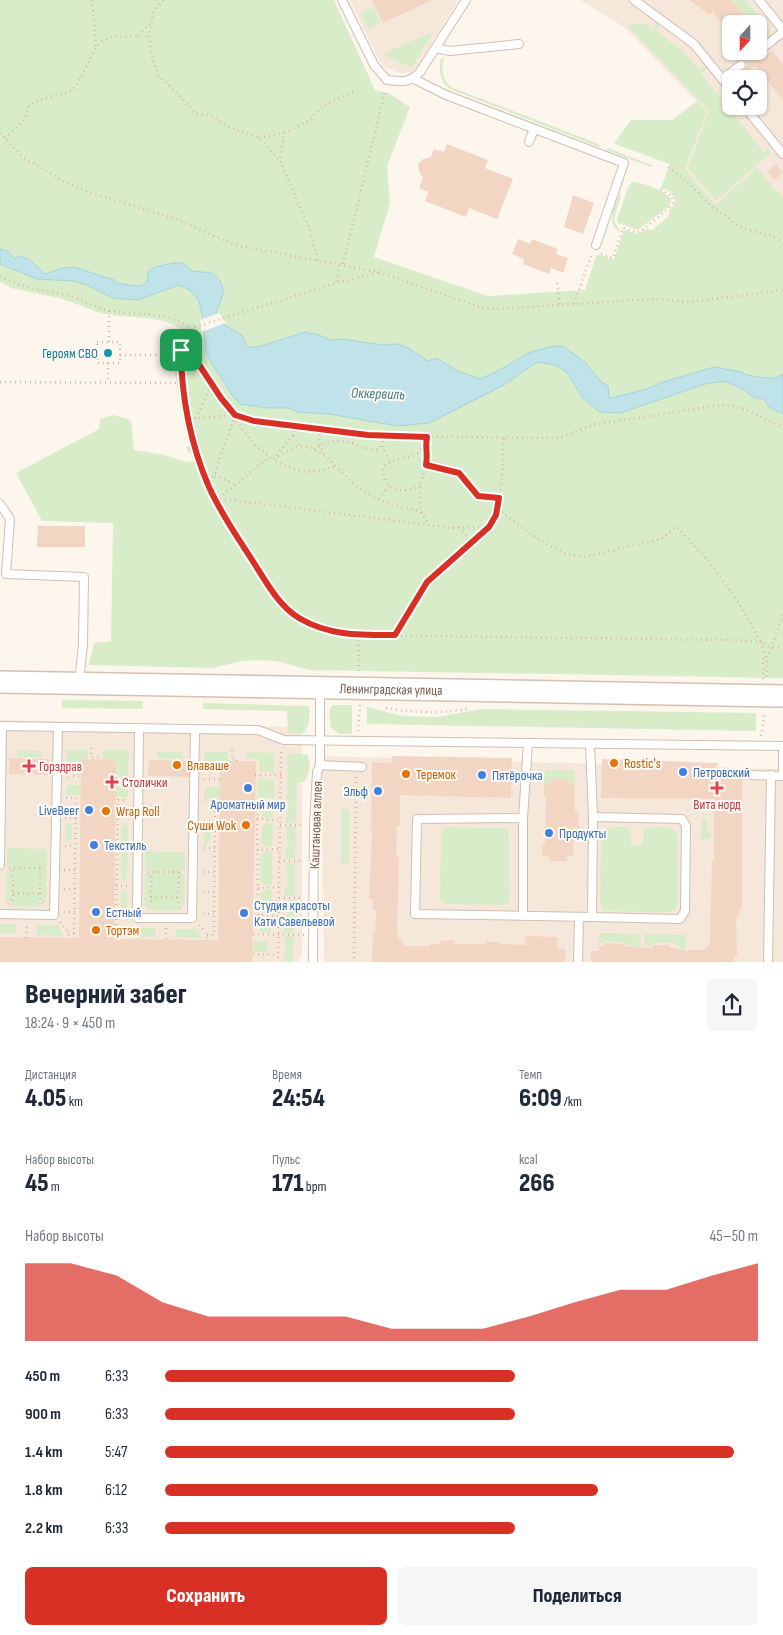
<!DOCTYPE html>
<html lang="ru">
<head>
<meta charset="utf-8">
<style>
	:root { --surface:#fff; --page:#f6f6f7; --text:#1f2937; --muted:#747a83; --accent:#d93025 }
	body { margin:0; font-family:"Sofia Sans Condensed",sans-serif; background:var(--page); color:var(--text); height:100vh; display:flex; flex-direction:column; font-size:19px; white-space:nowrap }
	* { box-sizing:border-box; margin:0 }
	p { font-size:16px; color:var(--muted) }
	.icon { flex:none; width:28px; height:28px; fill:none; stroke:currentColor; stroke-width:2; stroke-linecap:round; stroke-linejoin:round }
	.map { position:relative; height:962px; overflow:hidden }
	.drawer { display:flex; flex-direction:column; background:var(--surface); flex:1 }
	.drawer>* { flex:none }
	.needle { width:32px; rotate:201deg }
	.controls { position:absolute; left:722px; top:15px; display:grid; gap:10px }
	.controls a { display:grid; place-items:center; width:45px; height:45px; border-radius:8px; background:var(--surface); box-shadow:0 1px 4px #0004; font-size:25px }
	.pin { position:absolute; display:grid; place-items:center; width:42px; height:42px; color:#fff; margin:-21px; border-radius:10px; box-shadow:0 2px 8px #0006 }
	.round { display:grid; place-items:center; flex:none; width:52px; height:52px; border-radius:8px; background:var(--page) }
	.overview { display:flex; align-items:center; justify-content:space-between; height:85px; padding:0 25px }
	h1 { font-size:28px; font-weight:800; line-height:38px }
	.figures { display:grid; grid-template-columns:repeat(3,1fr); gap:8px; height:85px; padding:5px 25px }
	.figures div { display:grid; align-content:center }
	.figures b { font-size:25px; font-weight:800 }
	.figures small { font-size:14px; font-weight:400 }
	.figures p { font-size:14px }
	.chart { height:140px; padding:10px 25px }
	.chart p { display:flex; justify-content:space-between }
	.chart svg { width:100%; height:90px; margin-top:5px; fill:var(--accent); opacity:.7 }
	.button { display:flex; gap:10px; margin-top:auto; padding:10px 25px }
	.button a { flex:1; height:58px; border-radius:8px; background:var(--accent); color:#fff; font-size:20px; font-weight:800; line-height:58px; text-align:center }
	.button a+a { background:var(--page); color:var(--text) }
	ul { padding:0 25px; list-style:none; font-size:16px }
	li { display:grid; grid-template-columns:80px 60px 1fr; align-items:center; height:38px }
	li i { height:12px; border-radius:6px; background:var(--accent) }
	.map>svg:first-child { display:block }
</style>
</head>
<body>
<div class="map">
<svg width="783" height="963" viewBox="0 0 783 963">
	<rect width="100%" height="100%" fill="#fdf6ec"/>
	<g fill="#f5e8da" fill-rule="evenodd">
		<path d="M350 0H458L418 66 413 71 402 74 384 67 378 59Z"/>
		<path d="M580 0H783V195L775 190 757 167 716 205 685 169 707 112 624 27ZM731 24H759V51H731ZM731 79H759V106H731Z"/>
		<path d="M0 720 302 727V952L299 962 0 963Z"/>
		<path d="M321 756 783 769V962H324Z"/>
	</g>
	<g fill="#d8ecc9">
		<path d="M0 0H334L375 90 388 93 410 107 387 166 390 203 374 257 488 296 585 290 596 256 599 255 614 259 624 230 637 234 647 229 652 230 669 216V211L674 205 675 199 670 191 661 188 670 164 615 144V142L631 120H672L697 101 707 112 685 169 716 205 757 167 775 190 783 195V678L310 670 276 661 260 660 243 661 212 668 89 665 94 643 111 641 113 523 42 521 16 473 99 429 100 419 113 415 131 420 134 450 165 455 187 462 194 461 191 453H188L187 447 189 446 183 422 173 361 174 349 181 329C157 314 132 319 106 314 93 312 81 305 69 301L63 300V299L11 288 0 282Z"/>
		<path d="M733 0H746L768 28 771 36 762 43 763 39 759 34V24H752Z"/>
		<path d="M374 7 381 23 368 29 361 13Z"/>
		<path d="M644 23 652 29 656 23 659 26 656 31 684 52 699 70 704 66 706 69 701 73 727 106 731 103V106H733L730 109 764 153 769 148 771 152 716 201 688 168 709 111 627 25Z"/>
		<path d="M433 32 413 66 410 67 384 55V53Z"/>
		<path d="M441 58H444C441 70 442 81 453 88L599 144V147L450 89C440 82 438 70 441 58Z"/>
		<path d="M608 148 654 166 651 167 606 150Z"/>
		<path d="M633 182C644 183 665 190 671 199L669 206 638 230 618 223 617 219 628 187Z"/>
		<path d="M620 193 621 196 614 219 620 232C605 223 615 206 620 193Z"/>
		<path d="M62 700 143 701V709L62 708Z"/>
		<path d="M203 703 309 706V724L304 733H291L288 731 287 711 203 709Z"/>
		<path d="M332 705H352V734H339L331 728 329 711Z"/>
		<path d="M367 707 403 716 437 717 481 709 756 713V731L367 724Z"/>
		<path d="M17 750 41 751V757H17Z"/>
		<path d="M66 750H88V759H81V769H66Z"/>
		<path d="M103 750H129L128 776 116 775V760L103 759Z"/>
		<path d="M157 752H183L182 759 158 758Z"/>
		<path d="M205 752H228V761L220 771H205Z"/>
		<path d="M246 752 274 753V772H259V760L247 758Z"/>
		<path d="M288 754H307C311 763 310 774 304 782H297L296 823H286L289 800H287Z"/>
		<path d="M545 770H574L575 783 567 784V780L552 779 551 784H544Z"/>
		<path d="M257 779H274V798H258Z"/>
		<path d="M116 781H128V797H115Z"/>
		<path d="M66 785H81L80 795H66Z"/>
		<rect x="205" y="787" width="15" height="11"/>
		<path d="M262 804H273V818H266L262 815Z"/>
		<path d="M342 809H350L349 863H341Z"/>
		<path d="M702 819H707V831H711V839H701Z"/>
		<path d="M66 821 72 825V839L65 843Z"/>
		<path d="M128 822V845L121 840V827Z"/>
		<path d="M204 823 211 827V841L204 846Z"/>
		<path d="M266 823H273L272 847H266L261 842 262 828Z"/>
		<path d="M286 826H296L295 859H286V849L288 848Z"/>
		<path d="M664 826 675 830 678 836V904L675 910 668 912 603 911 600 904 601 835C607 825 616 826 626 827L631 832V845H643V833L646 828Z"/>
		<path d="M446 827 504 828 509 832 510 901 506 905 444 904 440 900 441 834Z"/>
		<path d="M7 848 47 849V867H43L42 869 47 870 46 904 42 900 39 902 43 907 9 906 13 902 11 901V899L6 903 7 870 12 869 11 866H7Z"/>
		<path d="M128 850 127 883 121 877V854Z"/>
		<path d="M145 851 185 852V870L180 871 181 873 185 874 184 907 180 903 178 906 182 910H147L151 905 149 903 144 907 145 873H149L150 870H145Z"/>
		<path d="M265 851 272 852V885H265L260 881V855Z"/>
		<path d="M286 862 295 863V896H285V886H288Z"/>
		<path d="M127 889V910L121 906 120 895Z"/>
		<path d="M264 890H272L271 913H264L260 909V894Z"/>
		<path d="M285 900H295L294 933 284 932V921H287V910H285Z"/>
		<path d="M264 918H271V932H259L260 922Z"/>
		<rect x="0" y="924" width="16" height="9"/>
		<path d="M37 925H58L64 936 37 935Z"/>
		<path d="M131 928H155V937H125Z"/>
		<path d="M176 929H197L203 938H176Z"/>
		<path d="M600 933 640 934 639 947 632 948V945H625V943L607 941 598 943Z"/>
		<path d="M645 934 686 935V948H684V951L679 950V946H676V943H652L651 946 645 945Z"/>
		<path d="M284 936H294L293 962H284V957H286Z"/>
		<path d="M253 941H268L267 952H253Z"/>
	</g>
	<path fill="#bfe3e8" stroke="#a5d3da" d="M0 249 7 251 15 259 19 256 29 259 45 274 63 268 74 267 114 280 117 284C124 282 142 291 147 281 148 278 147 275 148 272L155 267 174 263H182L192 271 212 273C230 288 222 296 216 313L223 324 242 335 247 347H258L305 332 319 335 331 340 342 339 383 345 398 344 410 349 428 361 436 358 458 371 480 379 496 372 528 353 549 347 563 346 586 363 601 382 608 386 609 397 612 398 647 389 660 383 714 367 741 372C745 376 769 379 775 378 778 377 780 375 783 374V414L769 407 764 399 753 397 743 389 724 381 705 384 620 413 603 412 598 411 582 397 568 374 564 370 555 365 537 362 504 385 429 423 398 426 329 414 298 412 289 408H268L240 404 232 395 206 354 203 319 199 301 190 290 179 285 138 300 113 298 87 285 74 281 37 279 0 264Z"/>
	<path fill="#fdf6ec" d="M219 313 226 323 201 332 200 320Z"/>
	<g fill="#f3d5c3">
		<path d="M372 0H432L383 23Z"/>
		<path d="M689 0H732L751 24H731V36L713 12 710 15Z"/>
		<path d="M730 51H758L761 53 767 52 768 54 772 51 783 64V100L755 66 747 73 744 70 747 65 745 61 741 59 737 61Z"/>
		<path d="M447 144 488 160 485 168 513 179 497 219 469 208 466 217 425 201 428 192 419 188 423 178 419 171 418 164 423 159 431 157 434 149 444 152Z"/>
		<path d="M776 164 783 173 774 180 767 171Z"/>
		<path d="M573 195 594 203 583 234 564 227Z"/>
		<path d="M518 239 530 244 532 239 558 249 556 254 568 258 563 273 551 268 549 274 523 264 524 259 512 254Z"/>
		<path d="M38 526H85V547H37Z"/>
		<path d="M392 756 512 758 511 798 400 795V826H397L396 857H399L397 936 406 946H430V944H440V941L455 940V944H486V942H501V944L525 945V936L557 937V949H565V963H372L373 933H375L376 910H373V899H369L372 833H371L372 762 392 763Z"/>
		<path d="M9 758 49 759V775L9 774Z"/>
		<path d="M81 759 116 760 114 939 218 940 220 761H256L252 963H0V937L79 938Z"/>
		<path d="M602 759 719 763 713 771 742 770V909H740L739 916H736L737 957H734V963H591V951H599V946H605V943L624 944V946L631 947 653 948V945H670V948H677V950H703L710 944 712 861 714 860V799L601 798Z"/>
		<path d="M149 760 189 761V777L148 776Z"/>
		<path d="M552 779 567 780V784L575 783V812L579 813V828H574L573 856H567V861H550V857L542 856 543 843H545L546 797H544V784H551Z"/>
	</g>
	<g fill="none" stroke-linecap="round" stroke-linejoin="round">
		<defs>
			<g id="lane">
				<path d="M342 0 374 65 387 80C402 82 409 83 420 72L466 0"/>
				<path d="M634 0 694 44 731 90"/>
				<path d="M759 0 783 30"/>
				<path d="M436 48 450 51 519 44"/>
				<path d="M763 48 783 32"/>
				<path d="M414 79 446 95 624 163 596 245"/>
				<path d="M723 79 741 65"/>
				<path d="M744 106 783 154"/>
				<path d="M529 142 534 129"/>
				<path d="M0 504 10 519 6 574 84 577 83 644 79 682"/>
				<path d="M0 726 258 730 284 740 783 746"/>
				<path d="M139 728 137 918H192L195 729"/>
				<path d="M590 744 593 817 592 917 680 919 685 911 686 826 682 819 593 817"/>
				<path d="M783 746V771"/>
				<path d="M320 765 362 767"/>
				<path d="M752 775 783 776"/>
				<path d="M523 818 528 743"/>
				<path d="M0 865 2 726"/>
				<path d="M0 914 54 915 58 727"/>
				<path d="M523 916V818L417 819 415 914 592 917"/>
				<path d="M313 963 314 825 317 772 320 765V690"/>
				<path d="M578 963 579 917"/>
				<path d="M768 963 771 775"/>
			</g>
			<g id="secondary">
				<path id="s1" d="M0 682 783 696"/>
			</g>
		</defs>
		<use href="#lane" stroke="#d1beb0" stroke-width="10"/>
		<use href="#secondary" stroke="#d6c0b0" stroke-width="24"/>
		<g stroke="#d9b8a5" stroke-width="2.5" stroke-dasharray="1 4" stroke-linecap="butt">
			<path d="M92 0 96 47"/>
			<path d="M163 0 154 11 149 36 152 56 158 75 179 95 196 114 210 115 230 127 259 138 280 161"/>
			<path d="M138 35 152 22"/>
			<path d="M0 133 24 158 67 183 92 193 176 219 234 245 379 272 483 308 495 309 654 299 689 302 783 290"/>
			<path d="M5 138 20 125 24 120 29 106 36 101 69 92 76 87 96 47 103 41 111 37 149 36"/>
			<path d="M259 138 284 133"/>
			<path d="M668 167 688 182 713 208 727 216 734 223 748 230 769 235 783 242"/>
			<path d="M601 254 613 258 623 228 635 232H640L670 207 673 203 672 196 659 188"/>
			<path d="M318 260 309 228 280 161 284 133 310 120 324 105 357 90"/>
			<path d="M343 264 385 92"/>
			<path d="M0 276C22 289 47 290 70 296 83 300 94 307 106 310 132 316 171 310 192 330"/>
			<path d="M337 281 339 264"/>
			<path d="M557 283 560 305"/>
			<path d="M574 304 592 253"/>
			<rect x="97" y="342" width="23" height="21"/>
			<path d="M109 342V311"/>
			<path d="M181 350 189 352 196 360 221 398 235 415 254 421 383 436 559 438 592 425 720 405C744 405 762 418 783 428"/>
			<path d="M120 355H181"/>
			<path d="M108 363V383"/>
			<path d="M0 382 183 383C189 419 195 454 209 487 220 512 237 536 252 560 265 580 277 602 297 616 312 627 333 631 351 635L732 640 761 642 767 659 766 680"/>
			<path d="M183 383C181 362 177 342 195 327L337 283 378 273"/>
			<path d="M235 416 240 426 253 443 273 460C282 454 297 444 308 447 329 452 345 481 365 492 374 497 384 502 393 505 402 508 416 508 423 514 425 517 427 521 428 524"/>
			<path d="M196 418 212 384"/>
			<path d="M189 419 235 415"/>
			<path d="M294 426 293 435 300 447"/>
			<path d="M319 429 320 445 324 454"/>
			<path d="M293 435 273 460C296 472 310 476 334 466"/>
			<path d="M383 436V449L390 461"/>
			<path d="M353 443 354 433"/>
			<path d="M314 449C343 431 352 449 378 450L383 445"/>
			<path d="M426 465 459 473 478 496 499 498"/>
			<path d="M215 475 233 484"/>
			<path d="M420 485C405 496 381 490 383 468 394 452 420 467 427 437"/>
			<path d="M210 487 235 415"/>
			<path d="M215 498 452 528 489 527C504 501 502 466 504 437"/>
			<path d="M219 498 268 458"/>
			<path d="M379 499 389 486"/>
			<path d="M498 509 536 538 564 553 584 557 661 539 677 527 705 557 737 600 761 642 770 647H783"/>
			<path d="M422 513 420 505V485L425 470 427 457 425 443"/>
			<path d="M459 527 466 535 468 544"/>
			<path d="M358 635 359 671"/>
			<path d="M395 635 427 582 488 528"/>
			<path d="M763 679V659H767L783 614"/>
			<path d="M386 708C413 713 439 714 467 709"/>
			<path d="M358 731 360 704"/>
			<path d="M761 736 765 712"/>
			<path d="M91 748V757H99V759"/>
			<path d="M232 750V759H237V761"/>
			<path d="M255 775H281"/>
			<path d="M68 776H81"/>
			<path d="M116 778H128"/>
			<path d="M204 779H220"/>
			<path d="M66 798H76L74 933 68 932"/>
			<path d="M205 800 215 801 214 935H207"/>
			<path d="M65 818H76"/>
			<path d="M257 818 280 821"/>
			<path d="M204 821H215"/>
			<path d="M280 825H303"/>
			<path d="M65 846 75 845"/>
			<path d="M117 847H128"/>
			<path d="M204 848H215"/>
			<path d="M257 850 280 849"/>
			<path d="M279 861H303"/>
			<path d="M9 868H46"/>
			<path d="M40 868V900L43 903"/>
			<path d="M64 870H75"/>
			<path d="M148 872H183"/>
			<path d="M179 872 178 904 181 907"/>
			<path d="M203 872H214"/>
			<path d="M116 886H127"/>
			<path d="M258 888 279 887"/>
			<path d="M64 889H75"/>
			<path d="M203 892H214"/>
			<path d="M13 893 40 894"/>
			<path d="M151 897H178"/>
			<path d="M279 898H302"/>
			<path d="M8 904 13 899V868"/>
			<path d="M148 906 151 902V872"/>
			<path d="M64 912H75"/>
			<path d="M116 913H127"/>
			<path d="M203 914H214"/>
			<path d="M278 916 258 915 257 801 280 802"/>
			<path d="M60 922 68 932V938"/>
			<path d="M199 925 207 935V940"/>
			<path d="M122 934H116L118 800H128"/>
			<path d="M253 934 304 935"/>
			<path d="M26 938 27 925"/>
			<path d="M119 939 131 925"/>
			<path d="M166 939V928"/>
			<path d="M253 954 278 955"/>
			<path d="M278 963 281 750"/>
			<path d="M354 963 356 776"/>
		</g>
		<use href="#lane" stroke="#fff" stroke-width="8"/>
		<use href="#secondary" stroke="#fff" stroke-width="21"/>
	</g>
	<g fill="none" stroke-linecap="round" stroke-linejoin="round">
		<defs>
			<path id="route" d="M181 350 190 352 196 360 221 398 235 415 254 421 368 435 427 437C425 446 428 455 426 465L459 473 478 496 499 498 496 515 489 527 427 582 395 635C361 635 329 636 299 618 279 606 266 582 254 563 238 538 221 514 209 487 191 446 181 396 181 350Z"/>
		</defs>
		<use href="#route" stroke="#fff" stroke-width="10"/>
		<use href="#route" stroke="#d93025" stroke-width="6"/>
	</g>
	<circle fill="#0f9aa8" stroke="#fffaf3" stroke-width="2" cx="108" cy="353" r="5"/>
	<g fill="#e8710a" stroke="#fffaf3" stroke-width="2">
		<circle cx="614" cy="763" r="5"/>
		<circle cx="177" cy="765" r="5"/>
		<circle cx="406" cy="774" r="5"/>
		<circle cx="106" cy="811" r="5"/>
		<circle cx="246" cy="825" r="5"/>
		<circle cx="96" cy="930" r="5"/>
	</g>
	<g fill="#e0444e" stroke="#fffaf3" stroke-width="2">
		<path d="M26.5 758.5h5v5h5v5h-5v5h-5v-5h-5v-5h5z"/>
		<path d="M109.5 774.5h5v5h5v5h-5v5h-5v-5h-5v-5h5z"/>
		<path d="M714.5 780.5h5v5h5v5h-5v5h-5v-5h-5v-5h5z"/>
	</g>
	<g fill="#3f7fe0" stroke="#fffaf3" stroke-width="2">
		<circle cx="683" cy="772" r="5"/>
		<circle cx="482" cy="775" r="5"/>
		<circle cx="248" cy="788" r="5"/>
		<circle cx="378" cy="791" r="5"/>
		<circle cx="89" cy="810" r="5"/>
		<circle cx="549" cy="833" r="5"/>
		<circle cx="94" cy="845" r="5"/>
		<circle cx="96" cy="912" r="5"/>
		<circle cx="244" cy="913" r="5"/>
	</g>
	<g text-anchor="middle" dominant-baseline="central" stroke-width="4" stroke-linejoin="round" paint-order="stroke">
		<g font-size="14" fill="#0d838f" stroke="#fffaf3" text-anchor="end">
			<text x="98" y="353">Героям СВО</text>
		</g>
		<g font-size="14" fill="#7a5c4d" stroke="#fffaf3">
			<text stroke="none"><textPath href="#s1" startOffset="391">Ленинградская улица</textPath></text>
			<text transform="translate(316 825) rotate(-88)">Каштановая аллея</text>
		</g>
		<g font-size="14" fill="#c56008" stroke="#fffaf3" text-anchor="start">
			<text x="624" y="763">Rostic's</text>
			<text x="187" y="765">Влаваше</text>
			<text x="416" y="774">Теремок</text>
			<text x="116" y="811">Wrap Roll</text>
			<text x="236" y="825" text-anchor="end">Суши Wok</text>
			<text x="106" y="930">Тортэм</text>
		</g>
		<g font-size="14" fill="#be3a42" stroke="#fffaf3" text-anchor="start">
			<text x="39" y="766">Горздрав</text>
			<text x="122" y="782">Столички</text>
			<text x="717" y="804" text-anchor="middle">Вита норд</text>
		</g>
		<g font-size="14" fill="#366cbe" stroke="#fffaf3" text-anchor="start">
			<text x="693" y="772">Петровский</text>
			<text x="492" y="775">Пятёрочка</text>
			<text x="368" y="791" text-anchor="end">Эльф</text>
			<text x="248" y="804" text-anchor="middle">Ароматный мир</text>
			<text x="79" y="810" text-anchor="end">LiveBeer</text>
			<text x="559" y="833">Продукты</text>
			<text x="104" y="845">Текстиль</text>
			<text x="254" y="905">Студия красоты<tspan x="254" dy="16">Кати Савельевой</tspan></text>
			<text x="106" y="912">Естный</text>
		</g>
		<g font-size="15" font-style="italic" fill="#437c86" stroke="#fffaf3">
			<text transform="translate(378 394) rotate(2)">Оккервиль</text>
		</g>
	</g>
</svg>
<div class="controls">
<a><svg class="needle" viewBox="-14 -14 28 28"><path d="M0-13l5 13h-10z" fill="#e53935"/><path d="M0 13l5-13h-10z" fill="#747a83"/></svg></a>
<a><svg class="icon" aria-label="locate" viewBox="0 0 24 24"><circle cx="12" cy="12" r="6"/><path d="M12 2v4M12 18v4M2 12h4M18 12h4"/></svg></a>
</div>
<div class="pin" style="left:181px;top:350px;background:#1e9e55"><svg class="icon" aria-label="arrive" viewBox="0 0 24 24"><path d="M6 21V4h12l-3 4 3 4H6"/></svg></div>
</div>
<section class="drawer">
<div class="overview"><div><h1>Вечерний забег</h1><p>18:24 · 9 × 450 m</p></div><a class="round"><svg class="icon" aria-label="share" viewBox="0 0 24 24"><path d="M12 15V3M7 8l5-5 5 5M5 13v7h14v-7"/></svg></a></div>
<div class="figures">
<div><p>Дистанция</p><b>4.05<small> km</small></b></div>
<div><p>Время</p><b>24:54</b></div>
<div><p>Темп</p><b>6:09<small> /km</small></b></div>
</div>
<div class="figures">
<div><p>Набор высоты</p><b>45<small> m</small></b></div>
<div><p>Пульс</p><b>171<small> bpm</small></b></div>
<div><p>kcal</p><b>266</b></div>
</div>
<div class="chart"><p><span>Набор высоты</span>45–50 m</p>
<svg viewBox="0 0 160 44" preserveAspectRatio="none"><path d="M0 44V6L10 6L20 12L30 25L40 32L50 32L60 32L70 32L80 38L90 38L100 38L110 32L120 25L130 19L140 19L150 12L160 6V44z"/></svg>
</div>
<ul>
<li><b>450 m</b>6:33<i style="width:59%"></i></li>
<li><b>900 m</b>6:33<i style="width:59%"></i></li>
<li><b>1.4 km</b>5:47<i style="width:96%"></i></li>
<li><b>1.8 km</b>6:12<i style="width:73%"></i></li>
<li><b>2.2 km</b>6:33<i style="width:59%"></i></li>
</ul>
<div class="button"><a>Сохранить</a><a>Поделиться</a></div>
</section>
</body>
</html>
